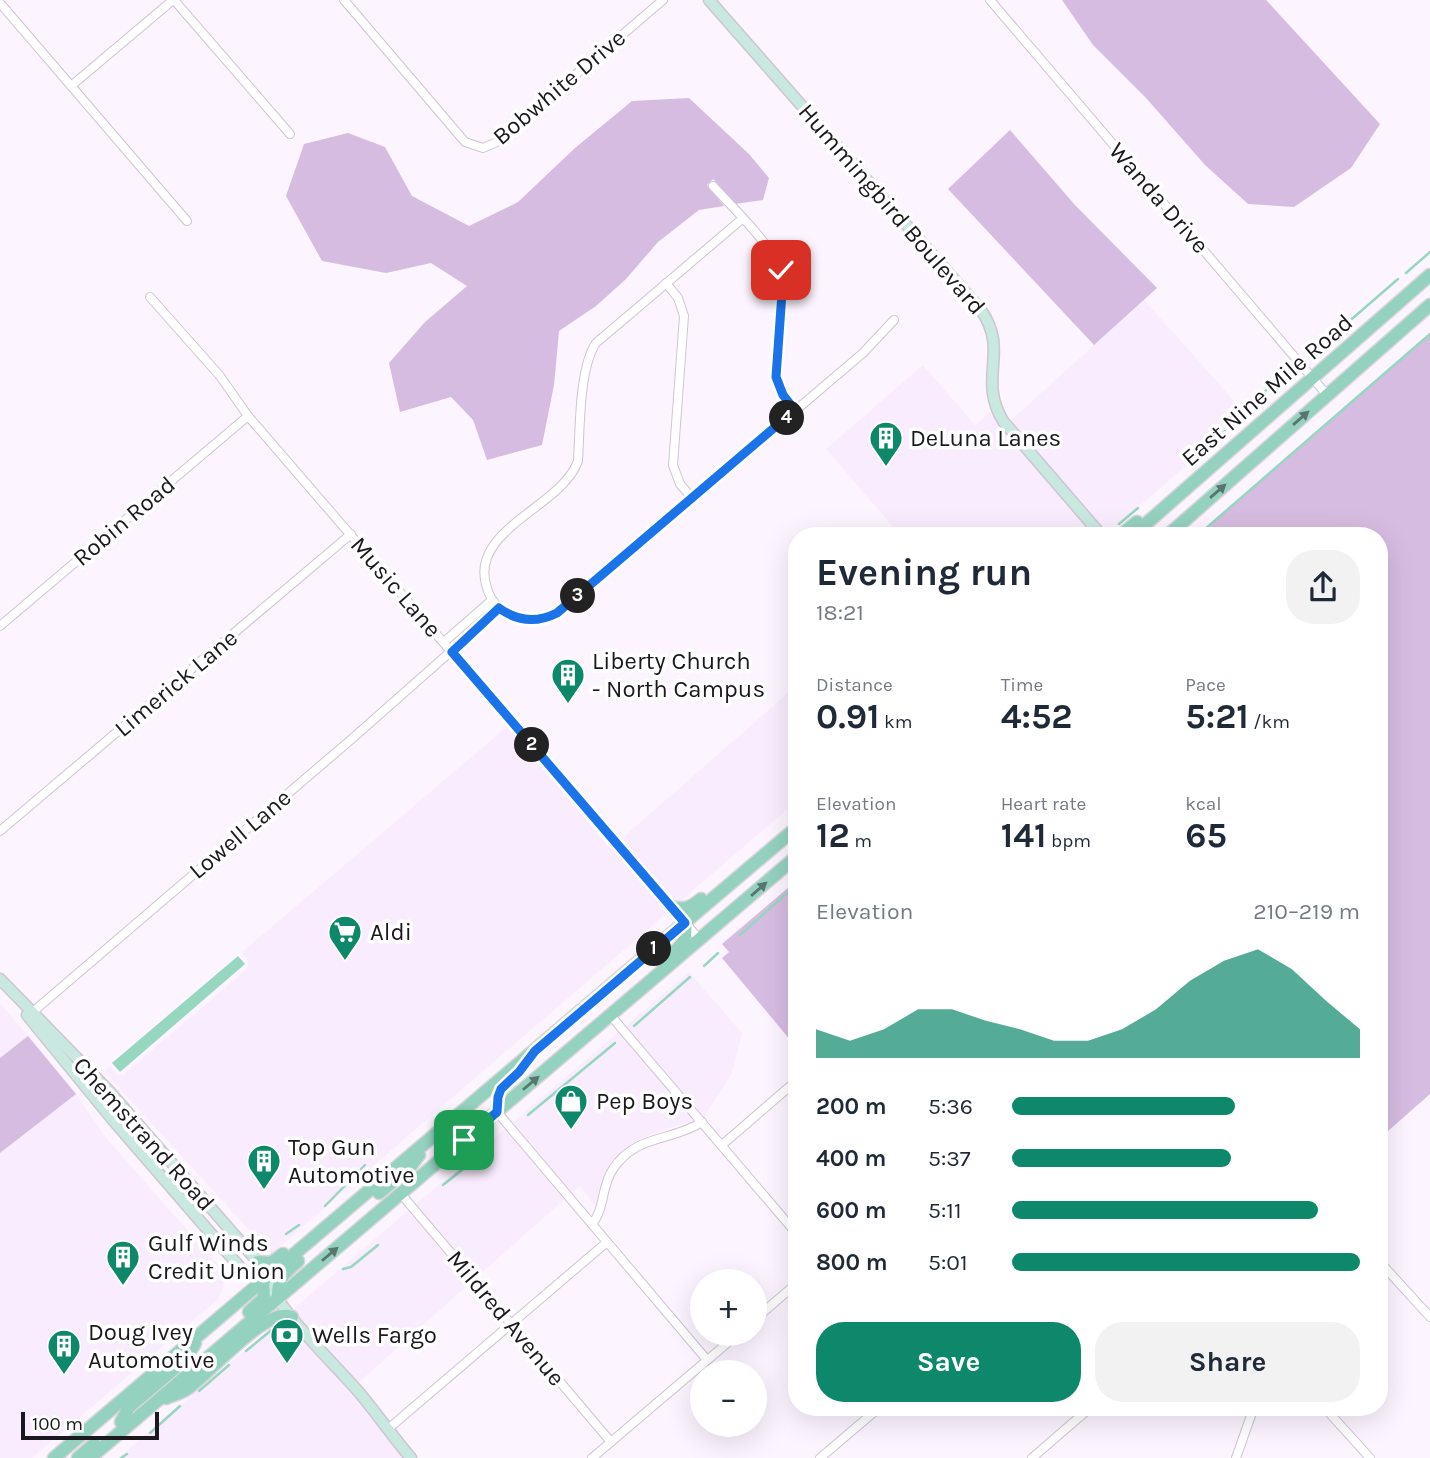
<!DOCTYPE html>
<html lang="en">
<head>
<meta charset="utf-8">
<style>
	:root { --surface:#fff; --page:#f2f2f3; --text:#1f2937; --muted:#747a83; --accent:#0d886a }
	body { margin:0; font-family:Karla,sans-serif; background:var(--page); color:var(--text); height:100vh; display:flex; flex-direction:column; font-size:26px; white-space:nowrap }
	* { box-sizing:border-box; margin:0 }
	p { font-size:23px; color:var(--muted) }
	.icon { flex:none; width:38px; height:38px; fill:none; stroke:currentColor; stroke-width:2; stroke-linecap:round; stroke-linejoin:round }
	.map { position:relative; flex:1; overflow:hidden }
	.details { position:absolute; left:788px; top:527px; width:600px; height:889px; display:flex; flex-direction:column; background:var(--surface); border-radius:28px; box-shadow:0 7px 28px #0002 }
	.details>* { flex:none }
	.tools { position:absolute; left:690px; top:1269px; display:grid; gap:14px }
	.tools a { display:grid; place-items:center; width:77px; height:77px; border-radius:50%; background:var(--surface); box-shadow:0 7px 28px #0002; font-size:35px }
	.scale { position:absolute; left:21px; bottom:18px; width:138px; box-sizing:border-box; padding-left:7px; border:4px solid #1b191d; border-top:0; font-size:19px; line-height:24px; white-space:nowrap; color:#1b191d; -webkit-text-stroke:5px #fff; paint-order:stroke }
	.pin { position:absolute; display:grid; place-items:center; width:60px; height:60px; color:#fff; margin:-30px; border-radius:14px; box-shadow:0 4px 10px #0006 }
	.km { position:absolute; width:35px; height:35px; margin:-18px; border-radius:50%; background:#222; color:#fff; font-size:19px; line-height:35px; text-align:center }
	.round { display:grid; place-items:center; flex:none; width:74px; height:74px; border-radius:28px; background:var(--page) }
	.summary { display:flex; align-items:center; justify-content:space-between; height:119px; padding:0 28px }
	h1 { font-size:38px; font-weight:700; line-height:52px }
	.figures { display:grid; grid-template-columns:repeat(3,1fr); gap:10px; height:119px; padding:7px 28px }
	.figures div { display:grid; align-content:center }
	.figures b { font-size:35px; font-weight:700 }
	.figures small { font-size:19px; font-weight:400 }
	.figures p { font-size:19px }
	.chart { height:196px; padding:14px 28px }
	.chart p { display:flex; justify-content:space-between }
	.chart svg { width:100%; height:126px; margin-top:7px; fill:var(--accent); opacity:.7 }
	.action { display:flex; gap:14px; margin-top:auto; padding:14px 28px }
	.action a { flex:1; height:80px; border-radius:28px; background:var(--accent); color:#fff; font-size:28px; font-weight:700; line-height:80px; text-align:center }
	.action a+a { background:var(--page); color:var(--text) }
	ul { padding:0 28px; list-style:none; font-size:23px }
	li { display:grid; grid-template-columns:112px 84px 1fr; align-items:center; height:52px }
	li i { height:18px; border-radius:9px; background:var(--accent) }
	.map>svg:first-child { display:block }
</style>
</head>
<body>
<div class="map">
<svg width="1430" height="1458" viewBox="0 0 1430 1458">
	<rect width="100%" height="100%" fill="#fcf5ff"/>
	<g fill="#f9ecfe">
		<path d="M1144 300 1246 414 1107 534 1010 421Z"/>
		<path d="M923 365 975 425 992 410 1000 424 1095 535H900L826 449Z"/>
		<path d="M796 686V802L676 905 620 840Z"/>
		<path d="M509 725 609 848 613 846 669 911 271 1254 104 1071 110 1066 116 1074 123 1075 248 968V961L241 953Z"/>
		<path d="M689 972 742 1033 732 1073 704 1117 626 1026Z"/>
		<path d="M0 1003 28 1036 0 1058Z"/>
		<path d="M619 1032 694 1120 650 1134 627 1146 608 1167 601 1181 595 1206 580 1186 572 1193 512 1123Z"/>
		<path d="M76 1094 106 1138 227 1275 219 1298 32 1458H0V1153Z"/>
		<path d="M505 1129 565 1199 477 1277 416 1204Z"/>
		<path d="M409 1210 470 1283 357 1384 292 1310Z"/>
		<path d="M285 1316 353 1393 405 1458H118Z"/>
	</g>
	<g fill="#d6bce1">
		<path d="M1062 0H1266L1380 124 1351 168 1294 207 1248 204 1205 165 1146 98 1093 45Z"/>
		<path d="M689 98 749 154 769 178 763 200 735 204 713 179 707 185 724 206 699 210 658 242 626 279 596 306 559 331 554 385 542 445 487 460 473 420 451 397 400 412 389 363 425 322 467 286 431 263 386 273 322 261 286 196 304 144 348 133 385 147 412 196 469 226 518 202 575 148 632 101Z"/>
		<path d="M1010 130 1075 205 1157 288 1094 345 948 189Z"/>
		<path d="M1430 335V1094L1379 1139V536L1199 535Z"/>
		<path d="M796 881V1047L722 958 729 952 722 944Z"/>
		<path d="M28 1036 76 1094 0 1153V1058Z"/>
	</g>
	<path fill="#97d6bf" d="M238 956 245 964 120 1072 112 1063Z"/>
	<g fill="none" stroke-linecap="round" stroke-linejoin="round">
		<g stroke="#97d6bf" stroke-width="2.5">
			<path d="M1406 273 1430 252"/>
			<path d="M1346 324 1398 279"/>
			<path d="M1310 351 1338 330"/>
			<path d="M1237 421 1271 385"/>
			<path d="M1209 445 1225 431"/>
			<path d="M1119 524 1138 508"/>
			<path d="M1197 536 1430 334"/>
			<path d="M740 935 796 885"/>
			<path d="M704 966 718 953"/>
			<path d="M634 1026 690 977"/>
			<path d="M528 1115 615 1043"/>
			<path d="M443 1185 478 1157"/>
			<path d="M325 1206 365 1165"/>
			<path d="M286 1234 299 1225"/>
			<path d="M343 1269 351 1267 378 1245"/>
			<path d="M246 1351 274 1328"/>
			<path d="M199 1391 229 1365"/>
			<path d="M150 1433 180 1406"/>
			<path d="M121 1458 127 1454"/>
		</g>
		<defs>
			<g id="street">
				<path d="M174 0 290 134"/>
				<path d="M344 0 465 142 483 148 497 142 663 0"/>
				<path d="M990 0 1327 395"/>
				<path d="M0 3 187 221"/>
				<path d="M71 86 173 0"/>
				<path d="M713 186C734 209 778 250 783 279L776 377 783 395 795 410"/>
				<path d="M742 219 596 343C579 368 580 429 578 461 562 507 467 530 487 588 491 602 502 613 516 618 530 623 544 620 557 613L863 353 894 320"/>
				<path d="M666 283 678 298 684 316 673 465 680 484 692 498"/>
				<path d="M150 297 220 376 248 416 700 940"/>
				<path d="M0 626 248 416"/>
				<path d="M444 642 492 600"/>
				<path d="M0 831 351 534"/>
				<path d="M28 1016 354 737 500 608"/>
				<path d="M611 1016 796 1233"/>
				<path d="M497 1112 707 1360"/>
				<path d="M722 1145 796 1081"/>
				<path d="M401 1194 611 1442"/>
				<path d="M592 1224C605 1209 601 1186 613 1169 636 1134 671 1142 702 1122"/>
				<path d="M1379 1261 1430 1317"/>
				<path d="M754 1320 796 1284"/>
				<path d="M1324 1407 1370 1458"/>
				<path d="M388 1429 607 1242"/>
				<path d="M592 1458 738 1334"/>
				<path d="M820 1458 880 1407"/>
				<path d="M1032 1458 1091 1407"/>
				<path d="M1236 1458 1254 1407"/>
			</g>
			<g id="secondary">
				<path d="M709 0 981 310C1010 352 977 377 1003 421L1102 536"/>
				<path d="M0 979 110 1092 258 1262C271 1304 327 1356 357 1390 376 1412 392 1436 411 1458"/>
				<path d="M27 1015 112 1119 245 1273 263 1280"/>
			</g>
			<g id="primary">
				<path d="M1120 536 1137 522"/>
				<path d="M1132 536 1430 275"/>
				<path d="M1167 536 1430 305"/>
				<path d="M672 907C684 910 691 908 701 899"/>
				<path d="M671 955C683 945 687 938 685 923"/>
				<path d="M497 1112C498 1097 499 1091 510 1081"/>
				<path d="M379 1193 410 1167 419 1155"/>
				<path d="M258 1262 271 1263 283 1254"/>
				<path d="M278 1298C277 1279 284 1273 298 1261"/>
				<path d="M249 1312 264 1298 263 1280"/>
				<path d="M166 1398C173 1395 181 1393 187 1389 209 1374 267 1305 292 1317"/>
				<path d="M121 1422 129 1407 186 1359 195 1343"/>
				<path d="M54 1458 796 828"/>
				<path d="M78 1458 94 1444"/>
				<path d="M90 1458 796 857"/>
			</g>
		</defs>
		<use href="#street" stroke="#cdc6d1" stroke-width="10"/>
		<use href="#secondary" stroke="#cdc6d1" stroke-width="13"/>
		<use href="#primary" stroke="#d6d6d6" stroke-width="15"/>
		<use href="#street" stroke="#fff" stroke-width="8"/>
		<use href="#secondary" stroke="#c9e8df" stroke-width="10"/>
		<use href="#primary" stroke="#94d1be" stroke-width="12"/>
	</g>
	<defs><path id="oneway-solid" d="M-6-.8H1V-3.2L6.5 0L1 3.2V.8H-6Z" transform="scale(1.75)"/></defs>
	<g fill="#58756e">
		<use href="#oneway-solid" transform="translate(1301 418) rotate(-41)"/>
		<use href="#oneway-solid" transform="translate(1218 491) rotate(-41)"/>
		<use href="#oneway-solid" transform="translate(759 889) rotate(-41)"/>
		<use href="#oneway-solid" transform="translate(531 1083) rotate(-40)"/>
		<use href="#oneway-solid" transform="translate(330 1254) rotate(-40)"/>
	</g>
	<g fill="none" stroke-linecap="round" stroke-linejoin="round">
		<defs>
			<path id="route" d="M464 1140 497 1112 498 1097 501 1089 519 1072 535 1051 685 923 452 652 499 608C518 622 537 623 557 613L795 410 783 395 776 377 783 279 781 270"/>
		</defs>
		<use href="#route" stroke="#fff" stroke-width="14"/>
		<use href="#route" stroke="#1a73e8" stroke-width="9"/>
	</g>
	<defs>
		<symbol id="building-pin" viewBox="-11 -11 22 30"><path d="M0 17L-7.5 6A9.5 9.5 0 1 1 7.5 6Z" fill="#0d886a" stroke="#fff"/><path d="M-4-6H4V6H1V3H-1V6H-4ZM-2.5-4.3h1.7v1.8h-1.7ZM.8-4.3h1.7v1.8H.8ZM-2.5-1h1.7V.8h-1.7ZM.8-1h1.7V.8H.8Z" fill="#fff"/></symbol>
		<symbol id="supermarket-pin" viewBox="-11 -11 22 30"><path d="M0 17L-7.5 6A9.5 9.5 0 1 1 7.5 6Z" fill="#0d886a" stroke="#fff"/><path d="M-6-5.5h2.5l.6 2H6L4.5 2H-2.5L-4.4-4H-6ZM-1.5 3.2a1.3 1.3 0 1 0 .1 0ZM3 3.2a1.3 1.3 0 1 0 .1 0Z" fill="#fff"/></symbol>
		<symbol id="shop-pin" viewBox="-11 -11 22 30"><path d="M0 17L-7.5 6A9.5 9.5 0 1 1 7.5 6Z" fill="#0d886a" stroke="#fff"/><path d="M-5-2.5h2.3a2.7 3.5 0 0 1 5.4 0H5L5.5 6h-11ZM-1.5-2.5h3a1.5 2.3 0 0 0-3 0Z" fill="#fff"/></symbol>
		<symbol id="bank-pin" viewBox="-11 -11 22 30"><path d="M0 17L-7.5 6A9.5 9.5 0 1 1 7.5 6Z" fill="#0d886a" stroke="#fff"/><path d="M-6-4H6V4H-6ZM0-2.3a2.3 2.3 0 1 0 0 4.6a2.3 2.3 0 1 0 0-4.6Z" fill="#fff"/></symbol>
	</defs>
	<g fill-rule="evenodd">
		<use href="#building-pin" x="867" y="419" width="38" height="52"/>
		<use href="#building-pin" x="549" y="656" width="38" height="52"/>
		<use href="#supermarket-pin" x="326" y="913" width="38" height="52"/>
		<use href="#shop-pin" x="552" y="1082" width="38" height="52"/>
		<use href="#building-pin" x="245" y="1142" width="38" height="52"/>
		<use href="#building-pin" x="104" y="1238" width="38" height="52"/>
		<use href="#bank-pin" x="268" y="1316" width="38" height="52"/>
		<use href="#building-pin" x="45" y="1327" width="38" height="52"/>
	</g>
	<g text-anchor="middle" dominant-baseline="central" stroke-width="7" stroke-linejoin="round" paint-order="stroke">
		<g font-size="24" fill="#1b191d" stroke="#fff">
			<text transform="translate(559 87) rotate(-40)">Bobwhite Drive</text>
			<text transform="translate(1159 198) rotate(49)">Wanda Drive</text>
			<text transform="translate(892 209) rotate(49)">Hummingbird Boulevard</text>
			<text transform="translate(1267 390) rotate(-41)">East Nine Mile Road</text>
			<text transform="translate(124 521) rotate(-40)">Robin Road</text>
			<text transform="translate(396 587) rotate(49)">Music Lane</text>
			<text transform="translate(176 683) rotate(-40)">Limerick Lane</text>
			<text transform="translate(240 834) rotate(-40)">Lowell Lane</text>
			<text transform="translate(144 1134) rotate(48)">Chemstrand Road</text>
			<text transform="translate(506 1318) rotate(50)">Mildred Avenue</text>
		</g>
		<g font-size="24" fill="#1b191d" stroke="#fff" text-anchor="start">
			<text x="910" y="438">DeLuna Lanes</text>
			<text x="592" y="661">Liberty Church<tspan x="592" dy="28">- North Campus</tspan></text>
			<text x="370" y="932">Aldi</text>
			<text x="596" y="1101">Pep Boys</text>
			<text x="288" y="1147">Top Gun<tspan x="288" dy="28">Automotive</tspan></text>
			<text x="148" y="1243">Gulf Winds<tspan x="148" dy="28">Credit Union</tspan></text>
			<text x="88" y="1332">Doug Ivey<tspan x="88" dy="28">Automotive</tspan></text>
			<text x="312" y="1335">Wells Fargo</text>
		</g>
	</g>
</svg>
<div class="tools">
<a>+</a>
<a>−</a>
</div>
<div class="scale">100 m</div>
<div class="pin" style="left:464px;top:1140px;background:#1e9e55"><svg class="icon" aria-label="arrive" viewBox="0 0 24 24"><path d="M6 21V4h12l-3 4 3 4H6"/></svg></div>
<div class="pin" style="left:781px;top:270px;background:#d93025"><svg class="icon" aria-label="check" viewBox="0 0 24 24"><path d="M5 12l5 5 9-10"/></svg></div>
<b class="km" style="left:654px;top:949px">1</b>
<b class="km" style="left:532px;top:745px">2</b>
<b class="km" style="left:578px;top:596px">3</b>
<b class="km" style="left:787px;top:418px">4</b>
<section class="details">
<div class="summary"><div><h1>Evening run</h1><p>18:21</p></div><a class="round"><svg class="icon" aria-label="share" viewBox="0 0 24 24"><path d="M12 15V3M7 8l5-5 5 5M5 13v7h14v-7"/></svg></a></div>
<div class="figures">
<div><p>Distance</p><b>0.91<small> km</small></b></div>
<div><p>Time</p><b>4:52</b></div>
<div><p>Pace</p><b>5:21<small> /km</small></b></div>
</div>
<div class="figures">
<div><p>Elevation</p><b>12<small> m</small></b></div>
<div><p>Heart rate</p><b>141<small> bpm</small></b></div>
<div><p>kcal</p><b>65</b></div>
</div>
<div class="chart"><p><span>Elevation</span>210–219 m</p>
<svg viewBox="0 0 160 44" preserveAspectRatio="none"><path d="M0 44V34L10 38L20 34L30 27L40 27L50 31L60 34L70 38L80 38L90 34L100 27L110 17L120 10L130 6L140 13L150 24L160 34V44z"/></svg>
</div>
<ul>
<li><b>200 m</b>5:36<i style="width:64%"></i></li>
<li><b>400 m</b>5:37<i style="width:63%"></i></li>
<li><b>600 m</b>5:11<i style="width:88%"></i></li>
<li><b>800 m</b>5:01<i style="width:100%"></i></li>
</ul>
<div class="action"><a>Save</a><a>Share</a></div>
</section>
</div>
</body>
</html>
